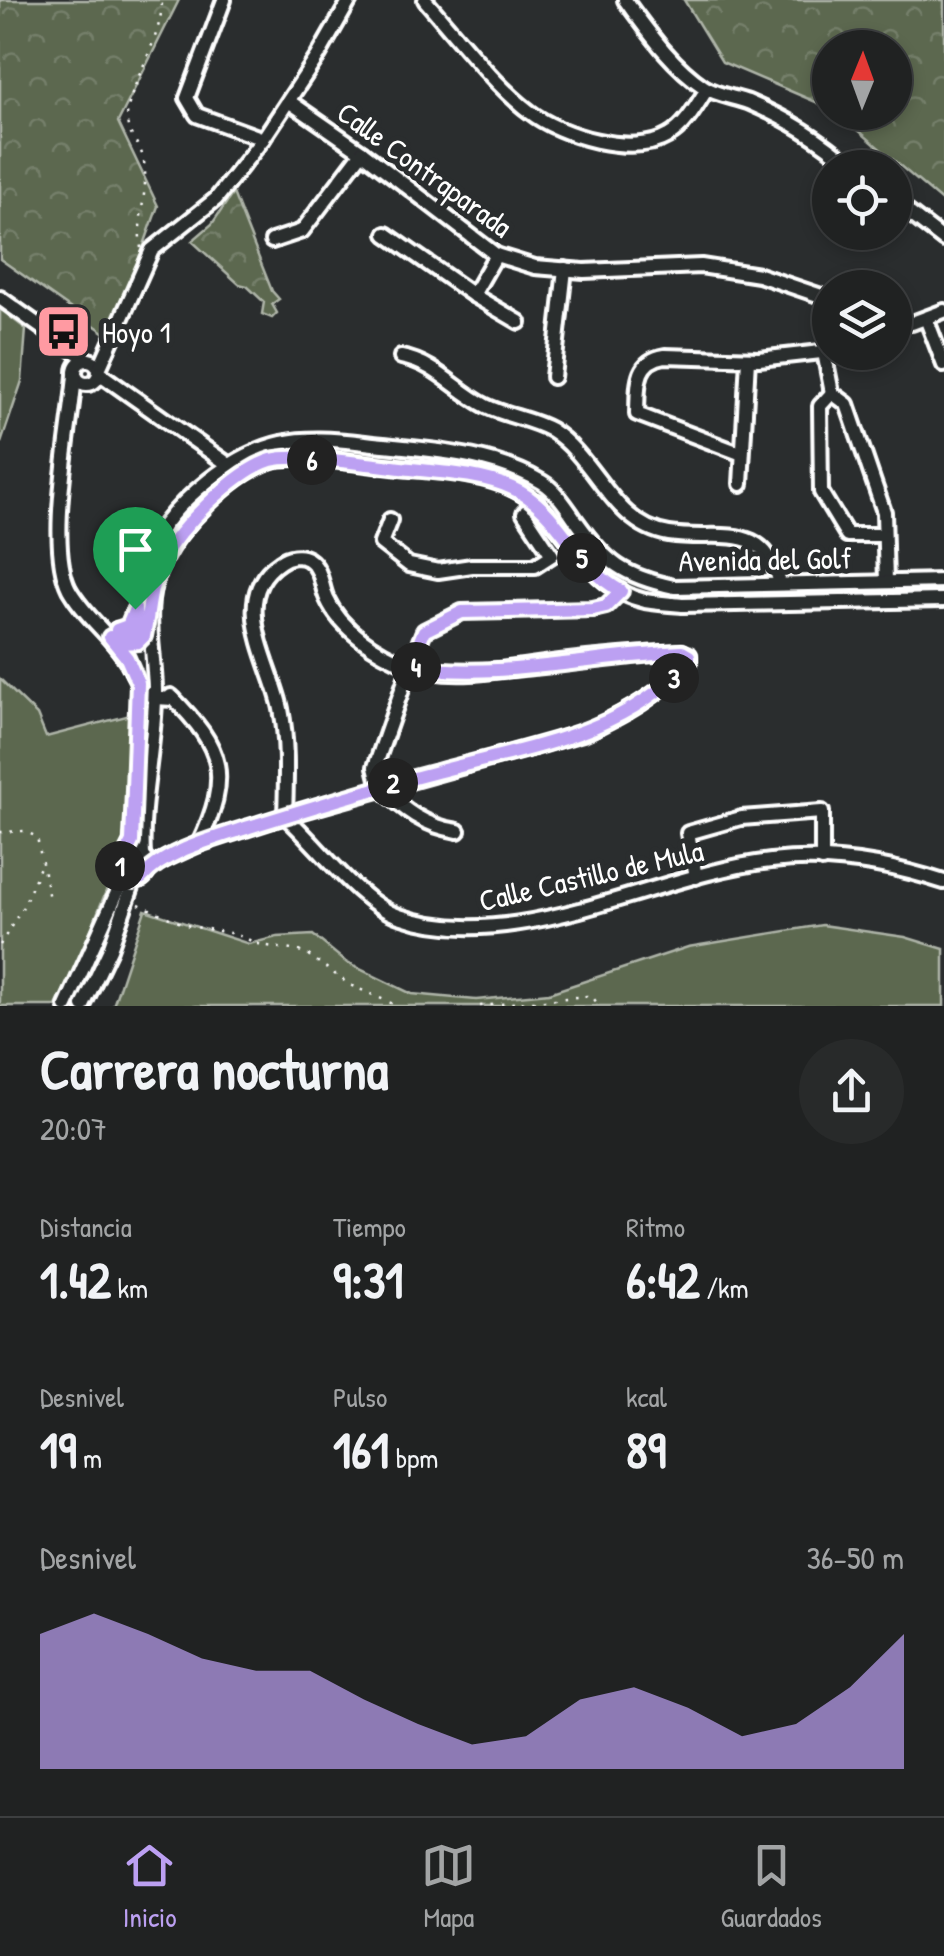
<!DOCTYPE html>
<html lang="es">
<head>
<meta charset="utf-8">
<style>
	:root { --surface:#202222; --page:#282a2a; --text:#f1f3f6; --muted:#a2a4a5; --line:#3d3f40; --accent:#bca0f2 }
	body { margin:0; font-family:"Patrick Hand",sans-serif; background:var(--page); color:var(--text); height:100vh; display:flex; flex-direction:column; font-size:38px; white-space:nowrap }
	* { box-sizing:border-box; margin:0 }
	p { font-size:32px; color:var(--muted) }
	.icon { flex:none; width:55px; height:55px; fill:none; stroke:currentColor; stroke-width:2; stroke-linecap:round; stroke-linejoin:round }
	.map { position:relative; height:1006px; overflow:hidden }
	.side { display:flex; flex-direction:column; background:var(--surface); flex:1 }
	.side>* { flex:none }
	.needle { width:65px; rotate:1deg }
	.fabs { position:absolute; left:812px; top:30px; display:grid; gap:20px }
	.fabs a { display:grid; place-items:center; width:100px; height:100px; border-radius:50%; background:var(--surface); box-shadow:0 5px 15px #0003,0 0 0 2px var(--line); font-size:50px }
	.pin { position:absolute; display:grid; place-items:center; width:85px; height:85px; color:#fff; margin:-102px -42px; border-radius:50% 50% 50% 0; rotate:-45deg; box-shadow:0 0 10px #0007 }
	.pin .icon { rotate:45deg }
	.km { position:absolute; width:50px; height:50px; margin:-25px; border-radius:50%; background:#222; color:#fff; font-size:28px; line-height:50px; text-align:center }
	.round { display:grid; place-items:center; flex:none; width:105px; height:105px; border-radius:52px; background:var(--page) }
	.headline { display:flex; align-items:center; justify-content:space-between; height:170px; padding:0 40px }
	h1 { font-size:55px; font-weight:700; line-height:75px }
	.figures { display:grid; grid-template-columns:repeat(3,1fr); gap:15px; height:170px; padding:10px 40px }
	.figures div { display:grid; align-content:center }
	.figures b { font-size:50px; font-weight:700 }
	.figures small { font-size:28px; font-weight:400 }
	.figures p { font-size:28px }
	.chart { height:280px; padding:20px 40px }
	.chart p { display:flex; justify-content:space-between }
	.chart svg { width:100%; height:180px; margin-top:10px; fill:var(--accent); opacity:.7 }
	.menu { display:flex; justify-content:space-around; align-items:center; height:140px; border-top:2px solid var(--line); background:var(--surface); font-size:28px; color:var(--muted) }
	.menu a { display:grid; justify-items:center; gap:5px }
	.menu .on { color:var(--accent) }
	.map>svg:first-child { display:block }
</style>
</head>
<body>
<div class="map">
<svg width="944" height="1006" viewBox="0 0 944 1006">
	<defs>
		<pattern id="forest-crowns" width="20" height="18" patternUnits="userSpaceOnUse" patternTransform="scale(2.5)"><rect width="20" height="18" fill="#5c6850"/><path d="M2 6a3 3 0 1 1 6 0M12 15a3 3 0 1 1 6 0" fill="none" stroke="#747f6a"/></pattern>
	</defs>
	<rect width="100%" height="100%" fill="#2a2d2e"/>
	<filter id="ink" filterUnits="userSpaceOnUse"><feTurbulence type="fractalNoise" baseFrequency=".01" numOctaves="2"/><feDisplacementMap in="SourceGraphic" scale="20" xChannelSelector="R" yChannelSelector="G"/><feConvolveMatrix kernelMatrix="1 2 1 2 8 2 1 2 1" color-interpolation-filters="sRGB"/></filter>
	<g filter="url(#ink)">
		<g fill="#5c6850" stroke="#aeb4a8" stroke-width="2.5">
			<path d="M0 309 26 329 22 381 0 446Z"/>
			<path d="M0 679 37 715 46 737 130 715 131 827 85 945 56 1006H0Z"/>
			<path d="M145 910 249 944 277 937 313 935 347 963 412 994 476 1000 549 993 688 947 822 925 905 937 944 949V1006H113Z"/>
		</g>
		<g fill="url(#forest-crowns)" stroke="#aeb4a8" stroke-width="2.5">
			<path d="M0 0H179L118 122 158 206 111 337 0 259Z"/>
			<path d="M684 0H944V203L838 113 895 112V48H830V108L722 62Z"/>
			<path d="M233 193 272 291 279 299 272 304 277 313 272 318 262 314 264 302 247 286 239 284 192 241 212 224Z"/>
		</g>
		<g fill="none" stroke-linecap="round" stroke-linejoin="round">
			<defs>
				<g id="minor">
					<path d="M224 0 187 98 197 115 263 139"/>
					<path d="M425 0C455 34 495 86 530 112 560 136 633 157 668 136 685 127 697 105 707 89"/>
					<path d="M625 0C648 31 671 65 704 87 716 95 734 97 748 102 790 120 819 138 854 168"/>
					<path d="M290 102 362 152 496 255 535 267 584 271 701 266 759 275 830 299"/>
					<path d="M895 202 944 240"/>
					<path d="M386 234 473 295 519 322"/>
					<path d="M272 241 302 231 362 152"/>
					<path d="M473 295 496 255"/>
					<path d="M0 298 86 359"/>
					<path d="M926 318 944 365"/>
					<path d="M895 323H912L944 311"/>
					<path d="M824 352 832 393 847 404 884 512 886 582"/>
					<path d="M401 357C436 363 456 391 486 406 506 416 532 419 551 430 597 459 612 525 669 534 719 542 764 518 780 584"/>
					<circle cx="87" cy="372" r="12"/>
					<path d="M99 369 152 250 216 199 263 139 318 56 350 0"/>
					<path d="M99 373 229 465"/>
					<path d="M75 375C71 429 46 544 69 589 87 621 119 640 134 674"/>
					<path d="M553 377 565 269"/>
					<path d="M832 393 820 406 821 492 847 535H884"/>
					<path d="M742 454 637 414C638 388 634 361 665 356L759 359 830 351"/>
					<path d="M741 484 748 359"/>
					<path d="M390 520 381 543 409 565 438 571 472 566H535L552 555 524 513 537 502"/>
					<path d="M117 630 140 643"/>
					<path d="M148 694 155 698 174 699"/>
					<path d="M171 696C224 749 231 775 199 844"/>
					<path d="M380 787 375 767 410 666"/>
					<path d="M380 787C404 810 424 826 458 831"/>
					<circle cx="134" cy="867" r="14"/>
					<path d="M127 855 132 843C135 800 139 756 139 713 140 610 115 554 209 480 263 438 298 435 365 443 424 450 490 451 542 482 556 490 568 509 577 522 607 564 624 576 674 587L944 581"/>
					<path d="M143 856C140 804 154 750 155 698 156 665 147 632 151 600 157 545 219 481 269 461 290 453 351 462 375 465 419 470 476 468 516 490 567 517 584 588 645 601 658 603 671 604 683 605L944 600"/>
					<path d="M148 867 199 844 285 816 586 732C626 714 659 695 689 663V655L682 652C641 654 601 657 560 662 513 667 454 683 408 665 377 653 341 630 327 599 321 586 322 568 308 559 300 554 288 556 280 562 227 597 272 664 281 709 288 744 286 780 285 816 318 845 358 902 399 916 515 957 654 874 771 861 829 854 889 864 944 882"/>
					<path d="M696 877 688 833 741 818 822 812V860"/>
					<path d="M66 1006 124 877"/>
					<path d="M83 1006 110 949 134 881"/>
				</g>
			</defs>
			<use href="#minor" stroke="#fff" stroke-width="20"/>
			<g stroke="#fff" stroke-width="2.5" stroke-dasharray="2.5 8" stroke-linecap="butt">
				<path d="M141 248C136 219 149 192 144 162 140 137 121 137 129 104 138 70 162 36 162 0"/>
				<path d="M414 655 424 631 462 612 593 609 606 605 613 599"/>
				<path d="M0 832 24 831 37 837 49 899"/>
				<path d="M139 904 185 925 235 934 261 945 304 952 350 985 398 1006"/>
				<path d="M0 945 24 905 42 862"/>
				<path d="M480 1006 587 996 594 999 599 1006"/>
			</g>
			<use href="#minor" stroke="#2a2d2e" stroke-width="12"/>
		</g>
	</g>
	<g fill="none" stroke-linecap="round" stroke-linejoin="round" filter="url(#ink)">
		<defs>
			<path id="route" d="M135 609 138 642 122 643 110 637 127 658 138 683 132 842 120 865 124 877 134 881 142 878C164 851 214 839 249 827 310 808 371 789 433 773 527 747 619 737 689 663V656L682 652C595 656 493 681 410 666L424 631 462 612 593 609 606 606 621 591C575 567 560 509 512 488 477 472 431 472 393 467 365 464 296 453 271 460 237 470 176 530 161 562 150 584 149 612 144 636L138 642 117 630 128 626 135 609"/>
		</defs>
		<use href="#route" stroke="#fff" stroke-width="20"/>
		<use href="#route" stroke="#bca0f2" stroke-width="12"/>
	</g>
	<defs>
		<symbol id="bus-square" viewBox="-11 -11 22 22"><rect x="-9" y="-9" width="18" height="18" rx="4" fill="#ff9aa2" stroke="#2a2d2e"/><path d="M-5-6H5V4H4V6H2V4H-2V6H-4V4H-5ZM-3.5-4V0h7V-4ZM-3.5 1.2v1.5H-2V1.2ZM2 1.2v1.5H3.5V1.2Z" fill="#111"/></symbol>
	</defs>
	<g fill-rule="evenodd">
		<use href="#bus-square" x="32" y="300" width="63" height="63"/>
	</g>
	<g text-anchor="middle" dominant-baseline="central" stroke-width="10" stroke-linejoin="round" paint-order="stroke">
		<g font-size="30" fill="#fff" stroke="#2a2d2e">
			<text transform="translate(425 169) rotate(36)">Calle Contraparada</text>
			<text transform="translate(765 559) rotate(-1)">Avenida del Golf</text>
			<text transform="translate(591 875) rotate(-13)">Calle Castillo de Mula</text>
		</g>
		<g font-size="30" fill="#fff" stroke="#2a2d2e" text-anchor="start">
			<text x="102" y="332">Hoyo 1</text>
		</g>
	</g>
</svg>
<div class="fabs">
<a><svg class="needle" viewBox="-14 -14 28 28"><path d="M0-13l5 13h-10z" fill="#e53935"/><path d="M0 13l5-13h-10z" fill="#a2a4a5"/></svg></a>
<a><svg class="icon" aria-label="locate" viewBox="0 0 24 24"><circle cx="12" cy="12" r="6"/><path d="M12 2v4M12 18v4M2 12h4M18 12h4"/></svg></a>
<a><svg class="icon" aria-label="layers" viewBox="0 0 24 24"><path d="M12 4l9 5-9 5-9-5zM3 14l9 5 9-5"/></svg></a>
</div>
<div class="pin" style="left:135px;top:609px;background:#1e9e55"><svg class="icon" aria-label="arrive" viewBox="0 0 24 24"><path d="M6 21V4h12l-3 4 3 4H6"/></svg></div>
<b class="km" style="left:120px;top:866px">1</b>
<b class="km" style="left:393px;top:783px">2</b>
<b class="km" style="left:674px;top:678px">3</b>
<b class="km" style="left:416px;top:667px">4</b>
<b class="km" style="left:582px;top:558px">5</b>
<b class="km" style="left:312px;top:460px">6</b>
</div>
<section class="side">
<div class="headline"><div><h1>Carrera nocturna</h1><p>20:07</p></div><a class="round"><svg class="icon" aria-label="share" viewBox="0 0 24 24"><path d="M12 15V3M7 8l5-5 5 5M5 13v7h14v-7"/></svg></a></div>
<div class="figures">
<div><p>Distancia</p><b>1.42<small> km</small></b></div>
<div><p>Tiempo</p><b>9:31</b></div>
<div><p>Ritmo</p><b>6:42<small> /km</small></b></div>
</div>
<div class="figures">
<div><p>Desnivel</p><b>19<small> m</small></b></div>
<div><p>Pulso</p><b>161<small> bpm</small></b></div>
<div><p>kcal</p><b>89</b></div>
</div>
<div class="chart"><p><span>Desnivel</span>36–50 m</p>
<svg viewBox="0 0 160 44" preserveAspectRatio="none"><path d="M0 44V11L10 6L20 11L30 17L40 20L50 20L60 27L70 33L80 38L90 36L100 27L110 24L120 29L130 36L140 33L150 24L160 11V44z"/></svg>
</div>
</section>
<nav class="menu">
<a class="on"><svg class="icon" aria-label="home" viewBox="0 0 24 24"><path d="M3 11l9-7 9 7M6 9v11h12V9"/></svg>Inicio</a>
<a><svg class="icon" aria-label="map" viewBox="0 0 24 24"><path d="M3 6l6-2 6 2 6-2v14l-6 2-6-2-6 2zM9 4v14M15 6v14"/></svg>Mapa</a>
<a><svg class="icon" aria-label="saved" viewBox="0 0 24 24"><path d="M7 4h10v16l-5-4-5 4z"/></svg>Guardados</a>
</nav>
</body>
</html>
